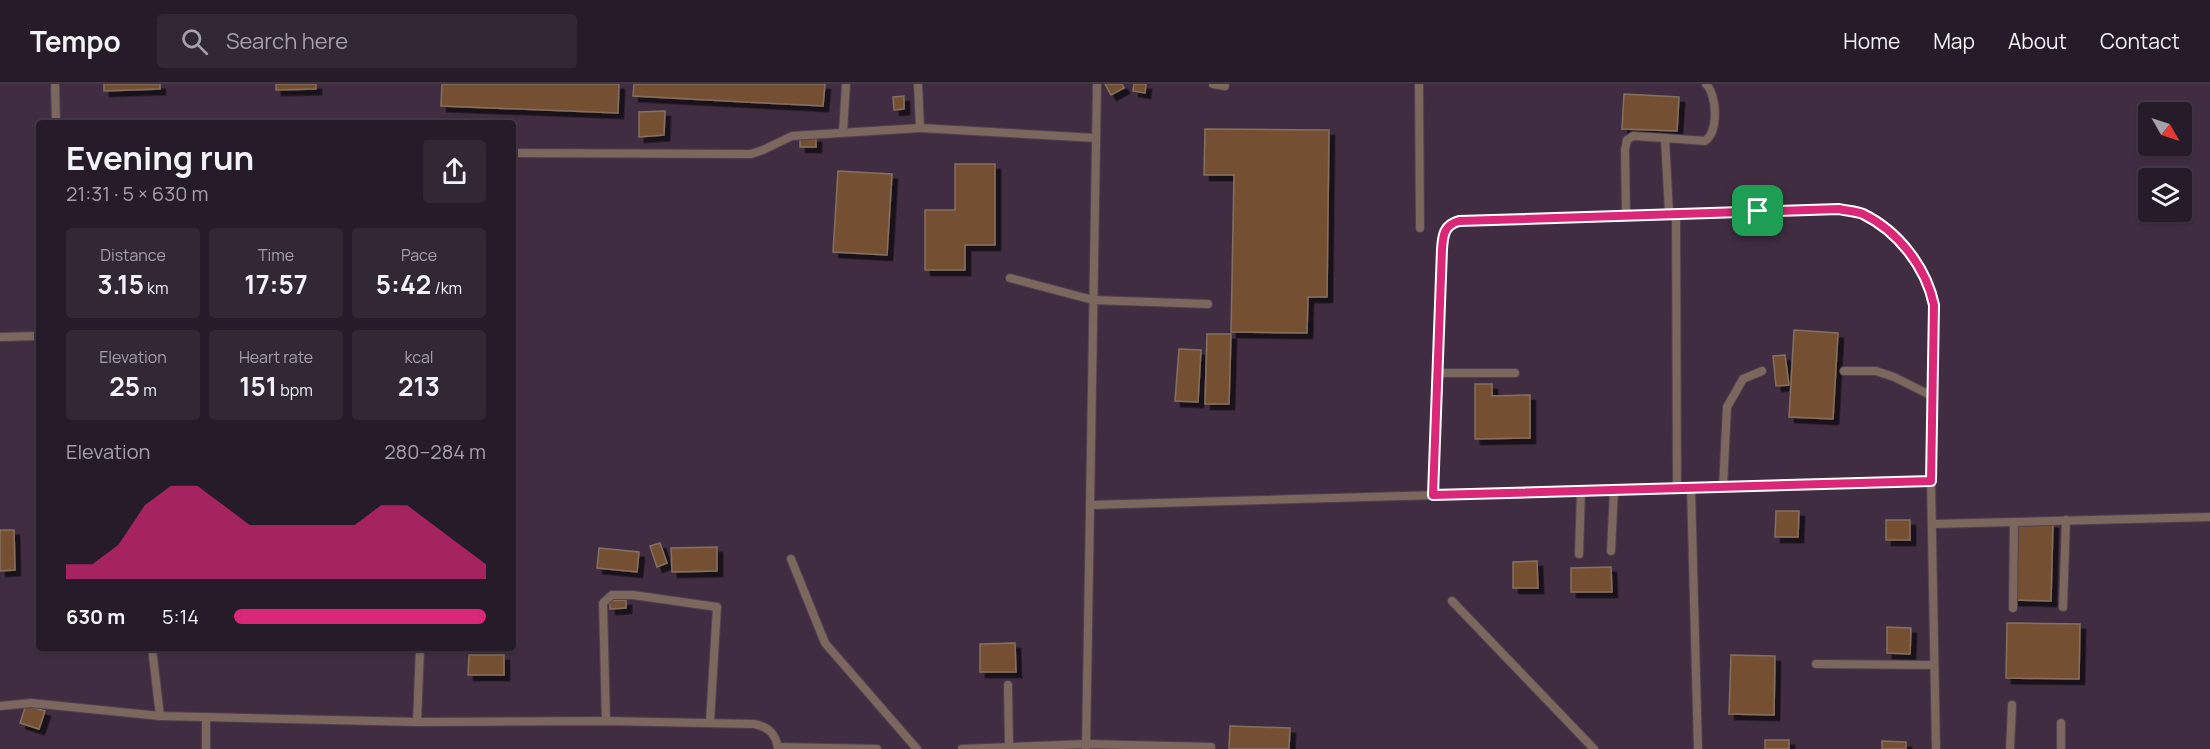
<!DOCTYPE html>
<html lang="en">
<head>
<meta charset="utf-8">
<style>
	:root { --surface:#261b28; --page:#322834; --text:#f1f3f6; --muted:#a4a1a8; --line:#423945; --accent:#db2777 }
	body { margin:0; font-family:Manrope,sans-serif; background:var(--page); color:var(--text); height:100vh; display:flex; flex-direction:column; font-size:22px; white-space:nowrap }
	* { box-sizing:border-box; margin:0 }
	p { font-size:20px; color:var(--muted) }
	.icon { flex:none; width:33px; height:33px; fill:none; stroke:currentColor; stroke-width:2; stroke-linecap:round; stroke-linejoin:round }
	.map { position:relative; flex:1; overflow:hidden }
	.sheet { position:absolute; left:36px; top:36px; width:480px; height:531px; display:flex; flex-direction:column; background:var(--surface); border-radius:6px; box-shadow:0 2px 4px #0004,0 0 0 2px var(--line) }
	.sheet>* { flex:none }
	.needle { width:39px; rotate:129deg }
	.controls { position:absolute; left:2138px; top:18px; display:grid; gap:12px }
	.controls a { display:grid; place-items:center; width:54px; height:54px; border-radius:6px; background:var(--surface); box-shadow:0 2px 4px #0004,0 0 0 2px var(--line); font-size:30px }
	.pin { position:absolute; display:grid; place-items:center; width:51px; height:51px; color:#fff; margin:-26px; border-radius:12px; box-shadow:0 3px 9px #0006 }
	.round { display:grid; place-items:center; flex:none; width:63px; height:63px; border-radius:6px; background:var(--page) }
	.head { display:flex; align-items:center; justify-content:space-between; height:102px; padding:0 30px }
	h1 { font-size:33px; font-weight:700; line-height:45px }
	.figures { display:grid; grid-template-columns:repeat(3,1fr); gap:9px; height:102px; padding:6px 30px }
	.figures div { display:grid; align-content:center; border-radius:6px; background:var(--page); text-align:center }
	.figures b { font-size:26px; font-weight:700 }
	.figures small { font-size:16px; font-weight:400 }
	.figures p { font-size:16px }
	.chart { height:168px; padding:12px 30px }
	.chart p { display:flex; justify-content:space-between }
	.chart svg { width:100%; height:108px; margin-top:6px; fill:var(--accent); opacity:.7 }
	ul { padding:0 30px; list-style:none; font-size:20px }
	li { display:grid; grid-template-columns:96px 72px 1fr; align-items:center; height:45px }
	li i { height:15px; border-radius:8px; background:var(--accent) }
	header { display:flex; align-items:center; gap:36px; box-sizing:border-box; height:84px; padding:0 30px; background:var(--surface); border-bottom:2px solid var(--line) }
	header strong { font-size:28px }
	nav { display:flex; gap:33px; margin-inline-start:auto; font-size:21px }
	.search { width:420px; height:54px; background:var(--page); display:flex; align-items:center; gap:15px; box-sizing:border-box; padding:0 21px; border-radius:6px; color:var(--muted); font-size:22px }
	.map>svg:first-child { display:block }
</style>
</head>
<body>
<header>
<strong>Tempo</strong>
<div class="search"><svg class="icon" aria-label="search" viewBox="0 0 24 24"><circle cx="10" cy="10" r="6"/><path d="M15 15l6 6"/></svg>Search here</div>
<nav><a>Home</a><a>Map</a><a>About</a><a>Contact</a></nav>
</header>
<div class="map">
<svg width="2210" height="665" viewBox="0 0 2210 665">
	<defs>
		<filter id="shadow"><feDropShadow dx="5.5" dy="5.5" stdDeviation="0" flood-color="#0009"/></filter>
	</defs>
	<rect width="100%" height="100%" fill="#332435"/>
	<path fill="#412d42" fill-rule="evenodd" d="M0 0H2210V665H0ZM2148 28H2181V62H2148ZM39 39H513V564H39ZM2148 94H2181V128H2148Z"/>
	<g fill="#755032" stroke="#857060" stroke-width="1.5" filter="url(#shadow)">
		<path d="M104 0H160V5L104 7Z"/>
		<path d="M276 0H316V5L276 6Z"/>
		<path d="M442 0H619L618 29 441 22Z"/>
		<path d="M634 0H825L823 22 633 12Z"/>
		<path d="M1105 0H1122L1124 4 1111 11Z"/>
		<path d="M1134 0H1146L1145 9 1133 7Z"/>
		<path d="M1624 10 1679 13 1677 47 1622 45Z"/>
		<path d="M904 12V25L894 26 893 13Z"/>
		<path d="M665 27 664 51 639 53V28Z"/>
		<path d="M1205 45 1329 46 1327 213H1308L1307 249 1231 248 1234 91H1204Z"/>
		<rect x="800" y="53" width="16" height="10"/>
		<path d="M955 80H995V161H965V186H925V126H955Z"/>
		<path d="M838 87 892 90 887 171 833 168Z"/>
		<path d="M1794 246 1838 249 1833 335 1789 333Z"/>
		<path d="M1207 250H1231L1229 320H1205Z"/>
		<path d="M1179 265 1201 266 1198 318 1175 317Z"/>
		<path d="M1785 271 1789 301 1776 302 1773 272Z"/>
		<path d="M1475 300H1492V312L1530 311V354L1475 355Z"/>
		<path d="M1776 427H1799L1798 453H1775Z"/>
		<rect x="1886" y="436" width="24" height="20"/>
		<path d="M2013 438 2053 439 2051 517 2011 516Z"/>
		<path d="M0 446H14L15 486 0 487Z"/>
		<path d="M660 459 667 479 657 483 650 462Z"/>
		<path d="M717 463V487L672 488 671 464Z"/>
		<path d="M599 464 639 468 637 488 597 484Z"/>
		<path d="M1537 477 1538 504H1513V478Z"/>
		<path d="M1611 483 1612 508H1571V484Z"/>
		<path d="M626 516V524L610 525V517Z"/>
		<path d="M2007 539 2080 540 2079 595 2006 594Z"/>
		<path d="M1887 543 1911 544 1910 570 1887 569Z"/>
		<path d="M1015 559 1016 588H980V560Z"/>
		<path d="M469 571H504V591H468Z"/>
		<path d="M1731 571 1775 572 1774 631 1729 630Z"/>
		<path d="M26 621 45 627 39 645 20 639Z"/>
		<path d="M1230 642 1290 644 1289 665H1229Z"/>
		<rect x="1765" y="656" width="24" height="9"/>
		<path d="M1882 657 1906 658V665H1882Z"/>
	</g>
	<g fill="none" stroke-linecap="round" stroke-linejoin="round">
		<defs>
			<g id="lane">
				<path d="M55 0 56 39"/>
				<path d="M918 0 920 44 1096 54"/>
				<path d="M1213 0 1225 2"/>
				<path d="M1419 0 1420 144"/>
				<path d="M843 48 846 0"/>
				<path d="M513 69 751 70 763 66 792 52 920 44"/>
				<path d="M1669 129 1665 54 1705 57C1719 47 1717 11 1706 0"/>
				<path d="M1676 129 1677 404"/>
				<path d="M1626 131 1625 66 1627 56 1633 52 1665 54"/>
				<path d="M1010 194 1093 216 1208 220"/>
				<path d="M0 253 39 252"/>
				<path d="M1844 287H1876L1894 293 1932 312"/>
				<path d="M1437 289H1515"/>
				<path d="M1723 403 1727 323 1743 295 1762 287"/>
				<path d="M1691 404 1698 665"/>
				<path d="M1433 411 1442 165 1447 143 1459 137 1839 125C1847 127 1856 127 1863 130 1898 147 1925 183 1934 221L1931 397"/>
				<path d="M1090 421 1931 397 1936 665"/>
				<path d="M1932 440 2210 433"/>
				<path d="M1611 467 1614 406"/>
				<path d="M1579 470 1581 407"/>
				<path d="M791 475 825 559 917 665"/>
				<path d="M1452 517 1594 665"/>
				<path d="M2063 523 2066 436"/>
				<path d="M2013 524 2014 438"/>
				<path d="M152 564 160 632"/>
				<path d="M1816 580 1934 581"/>
				<path d="M1008 601 1009 662"/>
				<path d="M0 622 31 619 160 632 417 638 606 637 754 640C769 643 776 650 778 665"/>
				<path d="M606 637 603 519 612 511H633L717 523 710 638"/>
				<path d="M417 638 420 564"/>
				<path d="M2061 639V665"/>
				<path d="M778 663 877 665"/>
				<path d="M206 665V633"/>
				<path d="M962 665 1086 660 1211 663"/>
				<path d="M1086 665 1097 0"/>
				<path d="M2010 665 2012 621"/>
			</g>
		</defs>
		<use href="#lane" stroke="#4f4050" stroke-width="10"/>
		<use href="#lane" stroke="#7c675e" stroke-width="8"/>
	</g>
	<g fill="none" stroke-linecap="round" stroke-linejoin="round">
		<defs>
			<path id="route" d="M1839 125C1847 127 1856 127 1863 130 1898 147 1926 183 1934 221L1931 397 1433 411 1442 165C1443 151 1444 141 1459 137Z"/>
		</defs>
		<use href="#route" stroke="#fff" stroke-width="12"/>
		<use href="#route" stroke="#db2777" stroke-width="8"/>
	</g>
</svg>
<div class="controls">
<a><svg class="needle" viewBox="-14 -14 28 28"><path d="M0-13l5 13h-10z" fill="#e53935"/><path d="M0 13l5-13h-10z" fill="#a4a1a8"/></svg></a>
<a><svg class="icon" aria-label="layers" viewBox="0 0 24 24"><path d="M12 4l9 5-9 5-9-5zM3 14l9 5 9-5"/></svg></a>
</div>
<div class="pin" style="left:1758px;top:127px;background:#1e9e55"><svg class="icon" aria-label="arrive" viewBox="0 0 24 24"><path d="M6 21V4h12l-3 4 3 4H6"/></svg></div>
<section class="sheet">
<div class="head"><div><h1>Evening run</h1><p>21:31 · 5 × 630 m</p></div><a class="round"><svg class="icon" aria-label="share" viewBox="0 0 24 24"><path d="M12 15V3M7 8l5-5 5 5M5 13v7h14v-7"/></svg></a></div>
<div class="figures">
<div><p>Distance</p><b>3.15<small> km</small></b></div>
<div><p>Time</p><b>17:57</b></div>
<div><p>Pace</p><b>5:42<small> /km</small></b></div>
</div>
<div class="figures">
<div><p>Elevation</p><b>25<small> m</small></b></div>
<div><p>Heart rate</p><b>151<small> bpm</small></b></div>
<div><p>kcal</p><b>213</b></div>
</div>
<div class="chart"><p><span>Elevation</span>280–284 m</p>
<svg viewBox="0 0 160 44" preserveAspectRatio="none"><path d="M0 44V38L10 38L20 30L30 14L40 6L50 6L60 14L70 22L80 22L90 22L100 22L110 22L120 14L130 14L140 22L150 30L160 38V44z"/></svg>
</div>
<ul>
<li><b>630 m</b>5:14<i style="width:100%"></i></li>
</ul>
</section>
</div>
</body>
</html>
